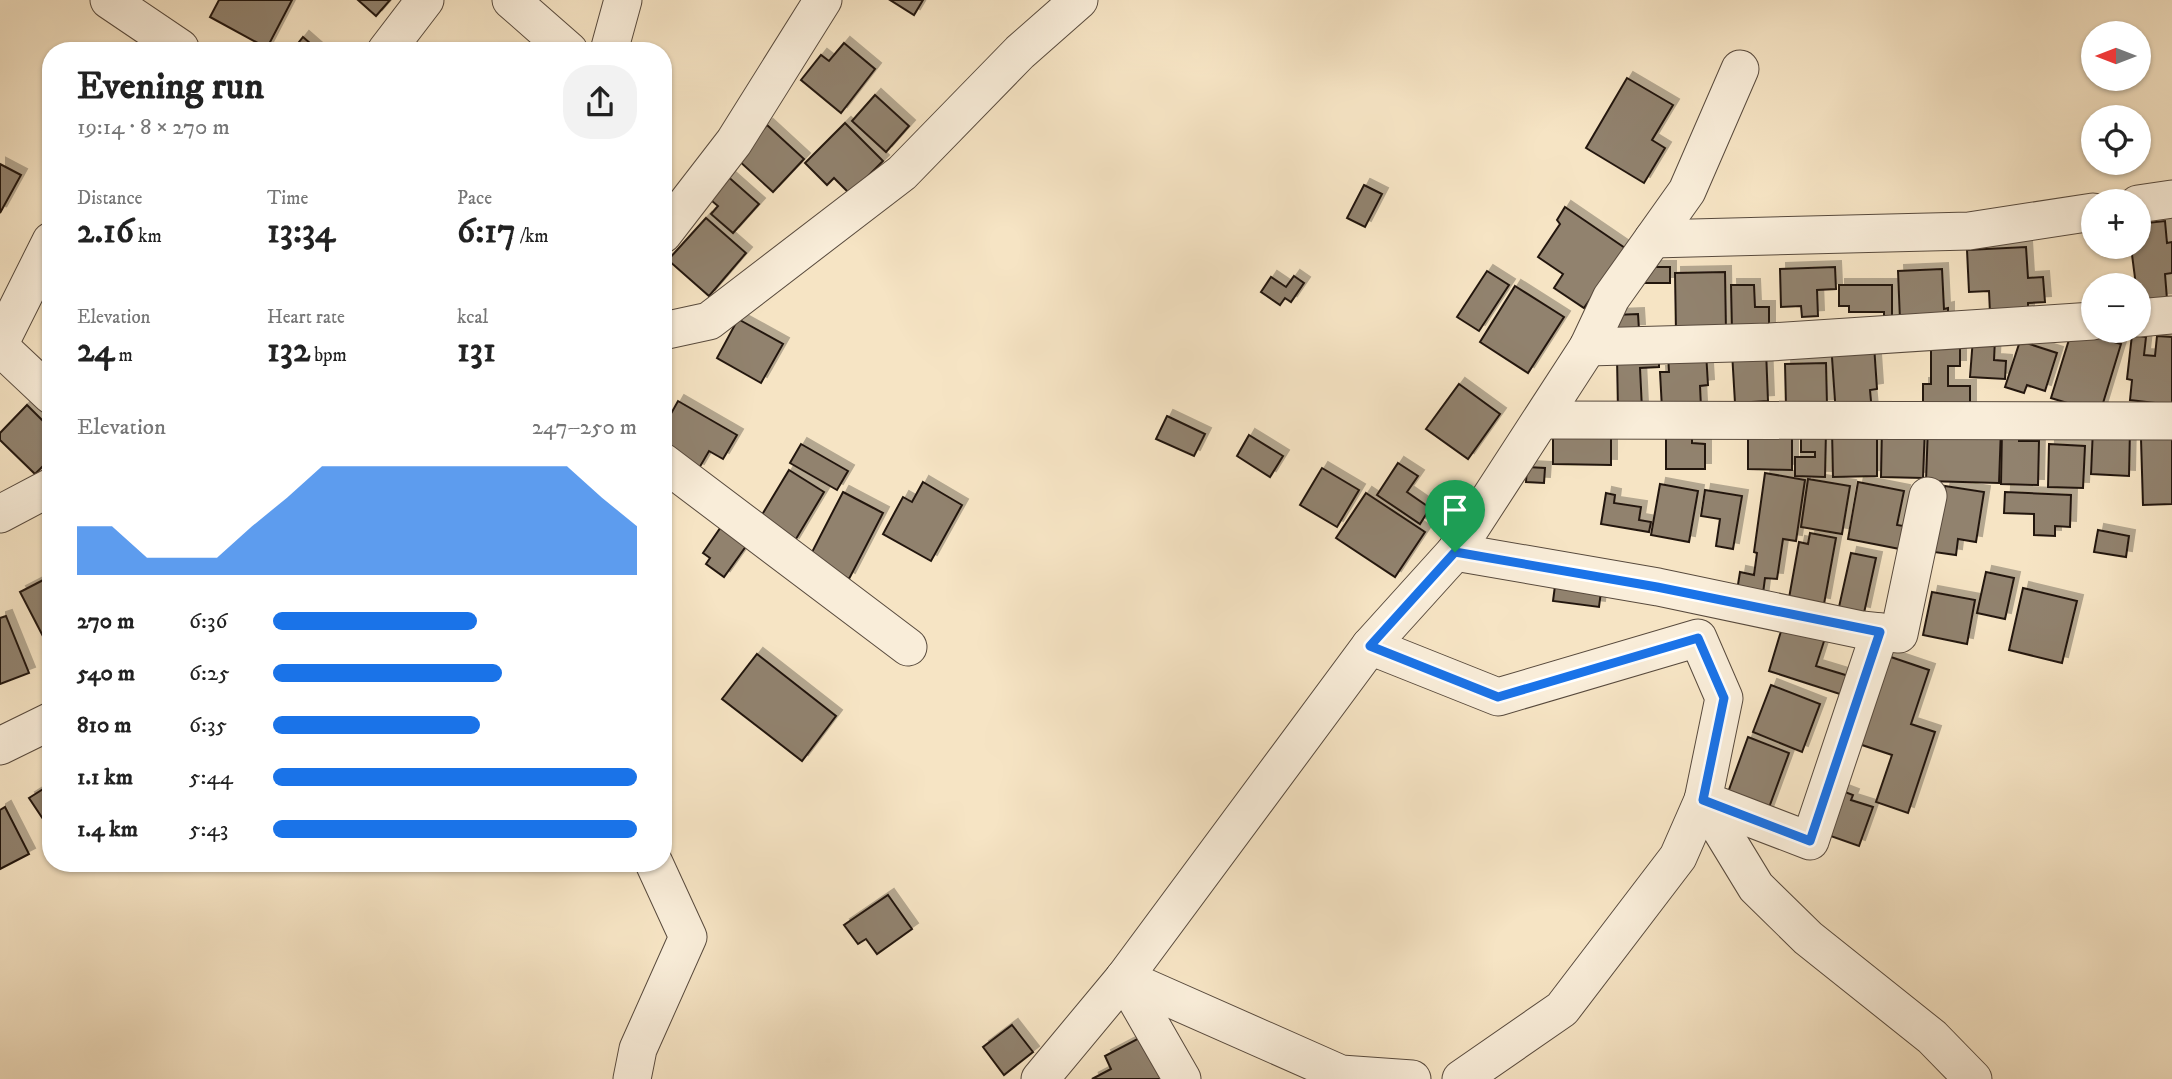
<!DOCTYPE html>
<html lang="en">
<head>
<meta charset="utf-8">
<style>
	:root { --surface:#fff; --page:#f2f2f2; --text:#222; --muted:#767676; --accent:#1a73e8 }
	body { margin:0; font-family:"IM FELL DW Pica",serif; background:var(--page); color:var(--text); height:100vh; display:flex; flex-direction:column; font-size:26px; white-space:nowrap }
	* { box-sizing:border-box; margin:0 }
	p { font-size:23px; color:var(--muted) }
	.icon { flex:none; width:38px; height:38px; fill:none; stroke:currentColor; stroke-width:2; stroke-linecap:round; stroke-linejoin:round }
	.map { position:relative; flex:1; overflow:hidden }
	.panel { position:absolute; left:42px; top:42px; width:630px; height:830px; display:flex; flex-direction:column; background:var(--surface); border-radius:28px; box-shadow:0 2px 5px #0004 }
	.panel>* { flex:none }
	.needle { width:46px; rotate:270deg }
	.tools { position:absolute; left:2081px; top:21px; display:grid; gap:14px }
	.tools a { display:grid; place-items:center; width:70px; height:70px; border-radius:50%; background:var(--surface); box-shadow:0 2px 5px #0004; font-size:35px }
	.pin { position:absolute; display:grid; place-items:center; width:60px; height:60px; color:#fff; margin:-72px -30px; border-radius:50% 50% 50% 0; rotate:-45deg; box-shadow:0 0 7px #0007 }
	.pin .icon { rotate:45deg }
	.round { display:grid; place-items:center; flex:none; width:74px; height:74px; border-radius:28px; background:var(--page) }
	.summary { display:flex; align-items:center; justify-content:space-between; height:119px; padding:0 35px }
	h1 { font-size:38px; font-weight:800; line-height:52px }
	.metrics { display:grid; grid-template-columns:repeat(3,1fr); gap:10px; height:119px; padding:7px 35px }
	.metrics div { display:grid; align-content:center }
	.metrics b { font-size:35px; font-weight:800 }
	.metrics small { font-size:19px; font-weight:400 }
	.metrics p { font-size:19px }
	.chart { height:196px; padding:14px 35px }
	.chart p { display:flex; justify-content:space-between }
	.chart svg { width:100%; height:126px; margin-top:7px; fill:var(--accent); opacity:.7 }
	ul { padding:0 35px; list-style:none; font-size:23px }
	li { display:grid; grid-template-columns:112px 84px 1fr; align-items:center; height:52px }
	li i { height:18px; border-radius:9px; background:var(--accent) }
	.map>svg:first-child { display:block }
</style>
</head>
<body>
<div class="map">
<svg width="2172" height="1079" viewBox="0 0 2172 1079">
	<defs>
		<filter id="shadow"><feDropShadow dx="6" dy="-6" stdDeviation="0" flood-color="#0004"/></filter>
	</defs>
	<rect width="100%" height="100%" fill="#f6e4c4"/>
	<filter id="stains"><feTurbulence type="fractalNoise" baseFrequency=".00286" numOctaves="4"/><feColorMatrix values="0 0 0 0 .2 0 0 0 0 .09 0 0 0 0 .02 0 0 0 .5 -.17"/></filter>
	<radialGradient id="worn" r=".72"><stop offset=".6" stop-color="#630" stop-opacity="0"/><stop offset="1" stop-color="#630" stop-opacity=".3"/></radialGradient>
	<g fill="#91826e" stroke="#241710" stroke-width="2" filter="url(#shadow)">
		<path d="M219 0H292L267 48 210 17Z"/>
		<path d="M358 0H390L376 16Z"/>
		<path d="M890 0H923L914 15Z"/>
		<path d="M303 37 319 51H292Z"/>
		<path d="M844 43 875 69 841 113 801 80 821 55 829 61Z"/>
		<path d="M1627 78 1673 105 1652 140 1665 148 1644 183 1586 148Z"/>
		<path d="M875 95 909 126 886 152 852 121Z"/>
		<path d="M845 123 883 161 850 194 834 178 827 185 805 163Z"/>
		<path d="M767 125 804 159 773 192 737 159Z"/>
		<path d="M0 164 21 175 0 213Z"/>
		<path d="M725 174 759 204 733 233 711 214 718 206 706 196Z"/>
		<path d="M1364 185 1382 194 1365 227 1347 218Z"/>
		<path d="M1565 207 1625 248 1584 308 1554 288 1563 274 1538 257 1560 224 1557 220Z"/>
		<path d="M706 218 746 253 709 296 668 260Z"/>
		<path d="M2165 221 2167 243 2172 242V273L2165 274 2167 299 2138 301 2131 247H2138V224Z"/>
		<path d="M2026 247 2028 278 2043 277 2045 302 2028 303V311L1990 313 1989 291 1969 292 1967 250Z"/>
		<rect x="1644" y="267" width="26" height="16"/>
		<path d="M1835 267 1836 289 1817 290 1818 316 1802 317 1801 306 1781 307 1780 269Z"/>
		<path d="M1942 269 1944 309 1948 308V318L1900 320 1898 271Z"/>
		<path d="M1487 271 1509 285 1479 331 1457 317Z"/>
		<path d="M1725 272 1726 332 1676 333 1675 273Z"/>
		<path d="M1294 276 1304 283 1291 302 1285 298 1280 305 1261 292 1271 277 1286 287Z"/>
		<path d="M1731 285H1754L1755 307H1769V330L1732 331Z"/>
		<path d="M1839 285H1892V322H1884V312H1849V306H1839Z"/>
		<path d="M1515 286 1564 317 1528 373 1480 342Z"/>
		<path d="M1638 314 1639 330 1615 331 1614 315Z"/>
		<path d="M738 319 783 344 761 383 717 358Z"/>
		<path d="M2072 330 2121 344 2100 413 2051 398Z"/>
		<path d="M2132 335 2146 337 2144 355 2155 356 2157 336 2172 337V405L2130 400 2132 380 2127 379Z"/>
		<path d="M1973 338 1995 339 1994 360 2006 361 2005 379 1970 377Z"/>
		<path d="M2020 341 2057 353 2045 391 2027 385 2024 393 2005 387Z"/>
		<path d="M1831 343 1874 345 1877 389 1870 390 1872 412 1836 415Z"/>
		<path d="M1931 344H1960V366H1948V386H1970V412H1923V384H1931Z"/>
		<path d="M1766 350 1768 401 1735 403 1732 352Z"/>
		<path d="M1706 352 1708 385 1700 386 1701 407 1662 409 1660 372H1669L1668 354Z"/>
		<path d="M1659 356V367L1640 368 1642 409 1618 410 1617 358Z"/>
		<path d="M1826 363 1827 405 1786 407 1785 364Z"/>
		<path d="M1459 384 1500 414 1468 459 1426 429Z"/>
		<path d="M678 401 737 435 723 459 709 451 698 470 663 451V428Z"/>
		<path d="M27 405 51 429V458L35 474 0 440V433Z"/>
		<path d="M1167 416 1205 434 1194 456 1156 439Z"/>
		<path d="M1928 426 2001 428 1999 483 1926 481Z"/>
		<path d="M1882 427H1925L1923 478 1881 477Z"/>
		<path d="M2093 428 2130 429 2129 476 2091 474Z"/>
		<path d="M1748 430H1792V470L1748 469Z"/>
		<path d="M1832 430H1877V476L1833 477Z"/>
		<path d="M2002 430 2019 431V441H2039L2038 485 2001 484Z"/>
		<path d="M1826 431 1825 477 1795 476V457H1815V452H1801V438Z"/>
		<path d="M1666 432H1692V443L1705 444V469H1666Z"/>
		<path d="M1553 433 1611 434V465L1553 464Z"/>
		<path d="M1249 435 1283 456 1270 477 1237 456Z"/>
		<path d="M2172 438V504L2143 505 2141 439Z"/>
		<path d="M801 444 848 471 837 490 790 463Z"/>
		<path d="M2049 444 2085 446 2083 488 2048 487Z"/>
		<path d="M1398 463 1418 476 1407 492 1430 508 1420 524 1377 495Z"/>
		<path d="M1527 467 1545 468 1544 483 1526 482Z"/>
		<path d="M1322 468 1359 490 1337 527 1300 505Z"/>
		<path d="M789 470 824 492 793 544 757 523Z"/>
		<path d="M1765 473 1805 480 1796 541 1783 539 1777 579 1765 578 1762 601 1736 597 1740 572 1754 575 1757 553 1754 552Z"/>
		<path d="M1808 479 1850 486 1842 534 1801 527Z"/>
		<path d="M923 482 962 505 931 561 883 534 903 497 912 502Z"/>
		<path d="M1858 482 1904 491 1897 525 1910 527 1905 550 1848 539Z"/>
		<path d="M1660 484 1698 491 1689 542 1651 535Z"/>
		<path d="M1945 486 1984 492 1976 542 1958 539 1956 555 1934 552Z"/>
		<path d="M1705 490 1742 496 1733 549 1716 546 1720 519 1701 516Z"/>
		<path d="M843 492 883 513 849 579 809 558Z"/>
		<path d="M2005 492 2071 495 2070 527 2055 526V536L2034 535V514L2004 513Z"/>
		<path d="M1366 493 1425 532 1395 577 1336 538Z"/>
		<path d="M1606 493 1615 495 1614 503 1641 507 1639 520 1651 522 1649 532 1601 524Z"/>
		<path d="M723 524 749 542 724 577 706 564 710 558 703 553Z"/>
		<path d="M2098 530 2129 536 2126 557 2094 552Z"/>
		<path d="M1810 533 1836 538 1824 604 1789 598 1799 542 1808 544Z"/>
		<path d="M1851 553 1876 558 1864 613 1839 607Z"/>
		<path d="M1986 572 2014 578 2005 619 1977 613Z"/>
		<path d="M51 576V639L46 642 20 592Z"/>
		<path d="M1556 578 1602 584 1599 607 1553 601Z"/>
		<path d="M2023 588 2077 601 2062 663 2009 650Z"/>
		<path d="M1932 592 1975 600 1967 644 1923 635Z"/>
		<path d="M6 616 29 673 0 684V618Z"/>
		<path d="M1785 618 1827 632 1816 666 1852 677 1846 696 1769 671Z"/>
		<path d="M757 654 836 716 802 761 722 699Z"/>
		<path d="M1882 654 1929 670 1911 724 1935 732 1908 813 1876 802 1892 755 1853 742Z"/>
		<path d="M1771 685 1820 704 1802 752 1753 732Z"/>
		<path d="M1748 737 1789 753 1767 813 1726 798Z"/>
		<path d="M51 775V831L29 798 51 784 47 778Z"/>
		<path d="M1837 789 1853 795 1851 800 1873 807 1859 846 1822 833Z"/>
		<path d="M5 807 29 854 0 869V810Z"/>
		<path d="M888 895 912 929 877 954 866 939 858 944 844 925Z"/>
		<path d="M1012 1025 1033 1052 1004 1075 983 1047Z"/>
		<path d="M1145 1035 1168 1079H1092L1111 1069 1105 1056Z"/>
	</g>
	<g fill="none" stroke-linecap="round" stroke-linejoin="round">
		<defs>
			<g id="street">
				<path d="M109 0 180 48 178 51"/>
				<path d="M511 0 569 51"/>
				<path d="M386 51 425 0"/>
				<path d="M609 51 623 0"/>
				<path d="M2138 204 2172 199"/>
				<path d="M663 234 734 142 823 0"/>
				<path d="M1653 239 1969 231 2093 212"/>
				<path d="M2138 318 2172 315"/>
				<path d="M663 331 709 321 902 173 1020 52 1079 0"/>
				<path d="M0 343 51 241"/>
				<path d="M0 347 51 395"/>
				<path d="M1588 347 1770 342 2093 321"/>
				<path d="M1543 420 2172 421"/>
				<path d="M663 462 908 647"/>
				<path d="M0 514 51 487"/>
				<path d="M1455 552 1658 587 1862 630 1899 634 1928 496"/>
				<path d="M1370 646 1498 697 1698 638 1724 698 1703 800 1810 841 1880 632"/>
				<path d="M0 746 51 721"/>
				<path d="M1703 800 1756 887 1808 938 1932 1037 1973 1079"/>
				<path d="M1124 978 1341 1074 1412 1079"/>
				<path d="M1124 978 1182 1079"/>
				<path d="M632 1079 638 1049 688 937 654 863"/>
				<path d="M1040 1079 1124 978 1370 646 1455 552 1588 347 1611 298 1687 191 1740 69"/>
				<path d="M1461 1079 1562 1009 1678 857 1703 800"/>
			</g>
		</defs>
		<use href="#street" stroke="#584a3d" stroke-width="39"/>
		<use href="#street" stroke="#f9edd9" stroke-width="37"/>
	</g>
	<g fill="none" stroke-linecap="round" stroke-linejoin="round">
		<defs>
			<path id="route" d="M1455 552 1657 587 1880 632 1810 841 1703 800 1724 698 1698 638 1498 697 1370 646Z"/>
		</defs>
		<use href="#route" stroke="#fff" stroke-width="14"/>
		<use href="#route" stroke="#1a73e8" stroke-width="9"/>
	</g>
	<rect width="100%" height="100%" filter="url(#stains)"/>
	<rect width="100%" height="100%" fill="url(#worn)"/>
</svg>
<div class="tools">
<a><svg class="needle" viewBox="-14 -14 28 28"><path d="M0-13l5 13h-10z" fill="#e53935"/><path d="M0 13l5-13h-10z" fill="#767676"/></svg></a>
<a><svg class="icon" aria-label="locate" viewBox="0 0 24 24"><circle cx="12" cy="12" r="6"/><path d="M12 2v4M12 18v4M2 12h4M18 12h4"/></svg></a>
<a>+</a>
<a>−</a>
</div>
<div class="pin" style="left:1455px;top:552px;background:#1e9e55"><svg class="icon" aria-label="arrive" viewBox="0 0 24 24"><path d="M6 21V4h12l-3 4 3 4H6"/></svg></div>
<section class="panel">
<div class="summary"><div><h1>Evening run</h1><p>19:14 · 8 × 270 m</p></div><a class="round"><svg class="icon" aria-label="share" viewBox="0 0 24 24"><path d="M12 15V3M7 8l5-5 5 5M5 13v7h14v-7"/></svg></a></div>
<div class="metrics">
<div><p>Distance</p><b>2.16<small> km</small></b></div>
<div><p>Time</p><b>13:34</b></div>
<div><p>Pace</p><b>6:17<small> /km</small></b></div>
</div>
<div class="metrics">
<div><p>Elevation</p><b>24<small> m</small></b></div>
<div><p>Heart rate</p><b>132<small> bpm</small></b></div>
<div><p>kcal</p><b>131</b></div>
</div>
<div class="chart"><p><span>Elevation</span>247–250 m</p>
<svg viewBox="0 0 160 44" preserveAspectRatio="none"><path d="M0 44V27L10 27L20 38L30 38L40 38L50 27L60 17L70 6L80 6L90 6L100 6L110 6L120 6L130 6L140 6L150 17L160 27V44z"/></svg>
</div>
<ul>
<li><b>270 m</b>6:36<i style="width:56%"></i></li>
<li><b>540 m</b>6:25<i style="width:63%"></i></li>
<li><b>810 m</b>6:35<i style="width:57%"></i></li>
<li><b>1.1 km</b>5:44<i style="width:100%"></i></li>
<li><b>1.4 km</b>5:43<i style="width:100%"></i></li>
</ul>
</section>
</div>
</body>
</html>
